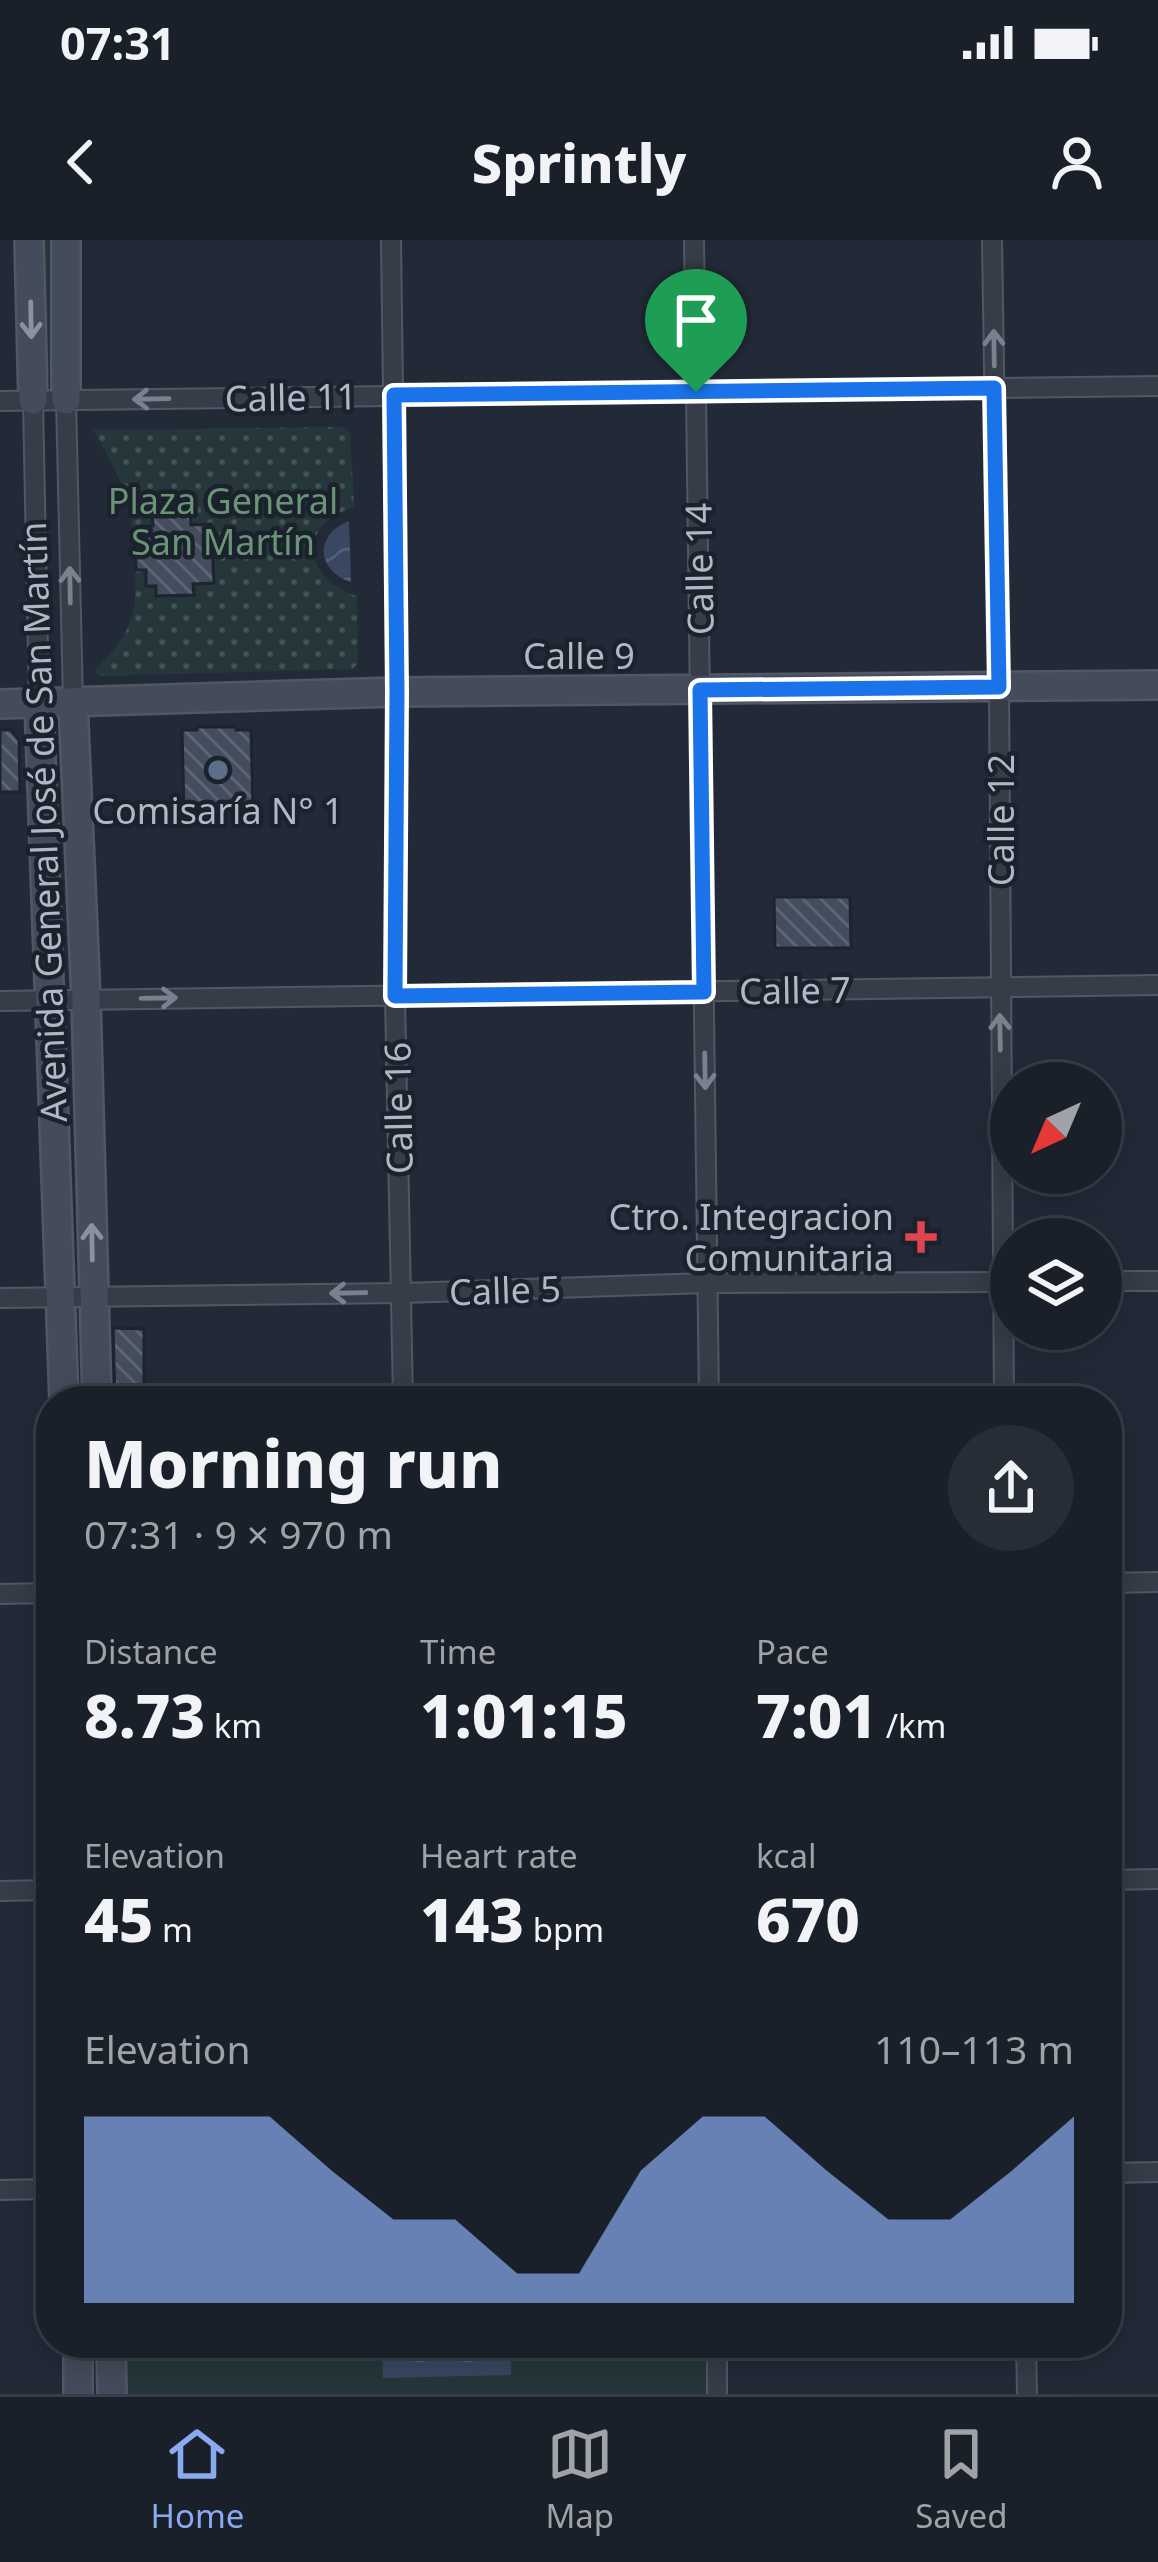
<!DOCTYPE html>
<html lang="en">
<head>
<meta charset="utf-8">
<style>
	:root { --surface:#1a202a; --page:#272d36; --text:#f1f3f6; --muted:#9fa3a8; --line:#383e47; --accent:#89aaf1 }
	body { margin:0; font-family:"Noto Sans",sans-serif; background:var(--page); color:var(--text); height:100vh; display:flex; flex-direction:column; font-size:45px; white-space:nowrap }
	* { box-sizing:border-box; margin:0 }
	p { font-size:39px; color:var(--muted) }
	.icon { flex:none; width:66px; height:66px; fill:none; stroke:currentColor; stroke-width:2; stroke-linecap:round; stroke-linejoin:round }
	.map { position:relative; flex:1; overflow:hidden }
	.panel { position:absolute; left:36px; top:1146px; width:1086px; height:972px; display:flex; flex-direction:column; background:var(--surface); border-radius:48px; box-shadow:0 6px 30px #0003,0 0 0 3px var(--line) }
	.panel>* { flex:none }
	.needle { width:78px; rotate:224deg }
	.controls { position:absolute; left:990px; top:822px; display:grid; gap:24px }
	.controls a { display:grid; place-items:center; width:132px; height:132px; border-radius:50%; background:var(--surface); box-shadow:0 6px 30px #0003,0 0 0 3px var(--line); font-size:60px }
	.pin { position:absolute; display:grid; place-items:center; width:102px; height:102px; color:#fff; margin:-123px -51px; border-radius:50% 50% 50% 0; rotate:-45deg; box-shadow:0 0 12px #0007 }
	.pin .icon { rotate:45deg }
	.round { display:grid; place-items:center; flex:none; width:126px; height:126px; border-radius:63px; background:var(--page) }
	.overview { display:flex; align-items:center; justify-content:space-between; height:204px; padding:0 48px }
	h1 { font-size:66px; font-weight:800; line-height:90px }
	.figures { display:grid; grid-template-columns:repeat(3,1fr); gap:18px; height:204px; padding:12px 48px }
	.figures div { display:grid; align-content:center }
	.figures b { font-size:60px; font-weight:800 }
	.figures small { font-size:33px; font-weight:400 }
	.figures p { font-size:33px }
	.chart { height:336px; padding:24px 48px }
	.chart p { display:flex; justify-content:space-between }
	.chart svg { width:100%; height:216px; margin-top:12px; fill:var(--accent); opacity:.7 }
	.status { display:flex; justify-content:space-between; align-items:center; height:84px; padding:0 60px; background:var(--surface); direction:ltr }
	.status svg { height:33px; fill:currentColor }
	header { display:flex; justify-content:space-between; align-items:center; height:156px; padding:0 48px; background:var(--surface); font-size:54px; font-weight:800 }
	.tabs { display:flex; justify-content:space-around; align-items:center; height:168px; border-top:3px solid var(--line); background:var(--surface); font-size:33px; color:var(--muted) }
	.tabs a { display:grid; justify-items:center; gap:6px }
	.tabs .on { color:var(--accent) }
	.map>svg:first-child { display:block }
</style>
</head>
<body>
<div class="status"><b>07:31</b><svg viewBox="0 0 49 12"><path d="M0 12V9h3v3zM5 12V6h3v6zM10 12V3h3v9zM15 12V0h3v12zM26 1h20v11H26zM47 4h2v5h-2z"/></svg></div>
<header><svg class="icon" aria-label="back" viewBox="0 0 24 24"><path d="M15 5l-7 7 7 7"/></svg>Sprintly<svg class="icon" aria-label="person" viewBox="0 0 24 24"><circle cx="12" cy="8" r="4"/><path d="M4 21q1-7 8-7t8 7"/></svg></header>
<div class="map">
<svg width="1158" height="2154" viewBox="0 0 1158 2154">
	<defs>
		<pattern id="park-dots" width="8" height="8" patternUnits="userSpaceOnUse" patternTransform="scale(3)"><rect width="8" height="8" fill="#25373a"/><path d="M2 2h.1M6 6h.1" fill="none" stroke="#425255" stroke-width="1.8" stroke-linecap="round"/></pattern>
		<pattern id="water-waves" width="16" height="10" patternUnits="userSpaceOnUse" patternTransform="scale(3)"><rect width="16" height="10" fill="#394761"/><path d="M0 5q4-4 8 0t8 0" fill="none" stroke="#535f76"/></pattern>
		<pattern id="building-back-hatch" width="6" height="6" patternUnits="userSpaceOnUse" patternTransform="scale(3)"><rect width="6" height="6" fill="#444d5d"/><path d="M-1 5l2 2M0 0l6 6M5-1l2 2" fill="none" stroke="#5d6473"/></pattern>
	</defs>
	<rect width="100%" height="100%" fill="#222a38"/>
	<g fill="url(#park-dots)">
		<path d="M38 0H57L55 132 51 134 43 131Z"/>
		<path d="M342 187 350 193 354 266C345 271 335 274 327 281 295 311 324 346 357 356L358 423 353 429 101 436 94 432C106 418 120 405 128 387 136 369 136 351 135 332 134 268 126 245 93 190Z"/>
	</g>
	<path fill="#25373a" d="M127 2103H711L712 2154H127Z"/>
	<g fill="url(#water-waves)">
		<path d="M349 281 351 342C316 331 314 294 349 281Z"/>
		<path d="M382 2103H510L511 2135 383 2138Z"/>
	</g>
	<g fill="url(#building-back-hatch)" stroke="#1d232f" stroke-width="3">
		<path d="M190 271 191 285 211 284 214 343 193 344 194 355 156 356V346H146V330H136L135 303 144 302V287L153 286 152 273Z"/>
		<path d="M197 487H236V490H251L253 569 184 571 182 490H197Z"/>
		<path d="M0 490H11L19 500 20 552H0Z"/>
		<path d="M774 657H850L851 708H775Z"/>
		<path d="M113 1088 144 1089V1161H115Z"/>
	</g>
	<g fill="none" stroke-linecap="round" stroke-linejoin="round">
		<defs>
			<g id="minor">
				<path d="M391 0 397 452 395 756 403 1161"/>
				<path d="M694 0 709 1161"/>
				<path d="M992 0 999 447 1004 1161"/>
				<path d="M33 160 39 463"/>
				<path d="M66 160 73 462"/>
				<path d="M0 161 1158 146"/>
				<path d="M0 761 1158 745"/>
				<path d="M1101 1041H1158"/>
				<path d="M0 1058 403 1053 707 1043 1011 1042"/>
				<path d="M1107 1343 1158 1342"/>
				<path d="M0 1354 51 1353"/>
				<path d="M1107 1640 1158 1639"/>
				<path d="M0 1651 51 1650"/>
				<path d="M1107 1933 1158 1932"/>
				<path d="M0 1950 51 1949"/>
				<path d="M1026 2103 1027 2154"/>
				<path d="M717 2154V2103"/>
			</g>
			<g id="secondary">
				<path d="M29 0 33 160"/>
				<path d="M66 0V160"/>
				<path d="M73 462 86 759 97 1161"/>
				<path d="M39 463 64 1161"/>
				<path d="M0 464 397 452 1158 445"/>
				<path d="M78 2103V2154"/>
				<path d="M111 2103 112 2154"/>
			</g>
		</defs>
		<use href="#minor" stroke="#515763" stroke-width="22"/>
		<use href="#secondary" stroke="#515763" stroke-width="32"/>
		<use href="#minor" stroke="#363c48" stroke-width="18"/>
		<use href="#secondary" stroke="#444b5b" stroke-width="27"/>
	</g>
	<defs><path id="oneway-shaft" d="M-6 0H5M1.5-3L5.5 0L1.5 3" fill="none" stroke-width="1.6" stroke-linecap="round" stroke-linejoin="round" transform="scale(3)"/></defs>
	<g stroke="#8b91a0">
		<use href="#oneway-shaft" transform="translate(31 80) rotate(89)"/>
		<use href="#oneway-shaft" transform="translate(92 1002) rotate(-91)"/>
	</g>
	<g stroke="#7a808d">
		<use href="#oneway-shaft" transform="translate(994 108) rotate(-91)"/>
		<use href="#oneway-shaft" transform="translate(151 159) rotate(179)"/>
		<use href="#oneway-shaft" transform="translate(70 345) rotate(-91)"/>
		<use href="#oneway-shaft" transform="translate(159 758) rotate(-1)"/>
		<use href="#oneway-shaft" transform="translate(1000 792) rotate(-91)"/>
		<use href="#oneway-shaft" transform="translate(705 831) rotate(89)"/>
		<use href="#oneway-shaft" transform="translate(348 1053) rotate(179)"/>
	</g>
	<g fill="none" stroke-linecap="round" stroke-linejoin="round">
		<defs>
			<path id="route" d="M994 148 999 447 700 450 704 752 395 756 397 452 394 155Z"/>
		</defs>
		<use href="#route" stroke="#fff" stroke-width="24"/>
		<use href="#route" stroke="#1a73e8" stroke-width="15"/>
	</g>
	<circle fill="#5c6f8a" stroke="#1b212d" stroke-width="4.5" cx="218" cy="530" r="12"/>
	<path fill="#e0444e" stroke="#1b212d" stroke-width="4.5" d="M915 979h12v12h12v12h-12v12h-12v-12h-12v-12h12z"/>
	<g text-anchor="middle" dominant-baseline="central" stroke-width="9" stroke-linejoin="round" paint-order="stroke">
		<g font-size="36" fill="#b1b7c5" stroke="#1b212d">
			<text transform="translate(291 157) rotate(-1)">Calle 11</text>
			<text transform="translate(699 329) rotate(-91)">Calle 14</text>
			<text x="579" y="415">Calle 9</text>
			<text transform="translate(1000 580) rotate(-90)">Calle 12</text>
			<text transform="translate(43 582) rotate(-92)">Avenida General José de San Martín</text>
			<text transform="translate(795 750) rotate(-1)">Calle 7</text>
			<text transform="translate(398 868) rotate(-91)">Calle 16</text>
			<text transform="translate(505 1050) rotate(-2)">Calle 5</text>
		</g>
		<g font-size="36" fill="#699476" stroke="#1b212d">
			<text x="223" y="260">Plaza General<tspan x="223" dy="41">San Martín</tspan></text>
		</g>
		<g font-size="36" fill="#b1b7c5" stroke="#1b212d">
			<text x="218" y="570">Comisaría N° 1</text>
			<text x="894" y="976" text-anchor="end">Ctro. Integracion<tspan x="894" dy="41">Comunitaria</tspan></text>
		</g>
	</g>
</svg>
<div class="controls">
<a><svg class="needle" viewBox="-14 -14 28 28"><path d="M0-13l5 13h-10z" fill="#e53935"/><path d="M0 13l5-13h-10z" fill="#9fa3a8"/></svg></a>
<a><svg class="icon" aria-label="layers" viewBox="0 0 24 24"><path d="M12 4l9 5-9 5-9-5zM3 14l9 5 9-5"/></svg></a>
</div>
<div class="pin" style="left:696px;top:152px;background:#1e9e55"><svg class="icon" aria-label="arrive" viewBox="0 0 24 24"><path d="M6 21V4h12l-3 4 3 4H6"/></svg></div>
<section class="panel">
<div class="overview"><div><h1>Morning run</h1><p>07:31 · 9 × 970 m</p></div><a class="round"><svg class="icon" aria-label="share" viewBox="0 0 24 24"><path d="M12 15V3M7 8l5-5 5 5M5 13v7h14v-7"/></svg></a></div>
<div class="figures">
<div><p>Distance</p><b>8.73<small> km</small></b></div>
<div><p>Time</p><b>1:01:15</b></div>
<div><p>Pace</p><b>7:01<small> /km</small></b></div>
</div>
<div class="figures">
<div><p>Elevation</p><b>45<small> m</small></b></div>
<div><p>Heart rate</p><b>143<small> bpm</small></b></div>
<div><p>kcal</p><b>670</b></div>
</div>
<div class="chart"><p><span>Elevation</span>110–113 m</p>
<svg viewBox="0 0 160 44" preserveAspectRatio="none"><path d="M0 44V6L10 6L20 6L30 6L40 17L50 27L60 27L70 38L80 38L90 17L100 6L110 6L120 17L130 27L140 27L150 17L160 6V44z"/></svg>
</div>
</section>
</div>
<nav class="tabs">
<a class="on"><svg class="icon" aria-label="home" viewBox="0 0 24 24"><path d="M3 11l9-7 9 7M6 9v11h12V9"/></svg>Home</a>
<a><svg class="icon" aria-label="map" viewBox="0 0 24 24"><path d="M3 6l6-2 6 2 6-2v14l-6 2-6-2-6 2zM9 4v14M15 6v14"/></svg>Map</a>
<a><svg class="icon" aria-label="saved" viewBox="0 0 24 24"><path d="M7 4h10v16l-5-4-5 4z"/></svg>Saved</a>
</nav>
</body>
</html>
